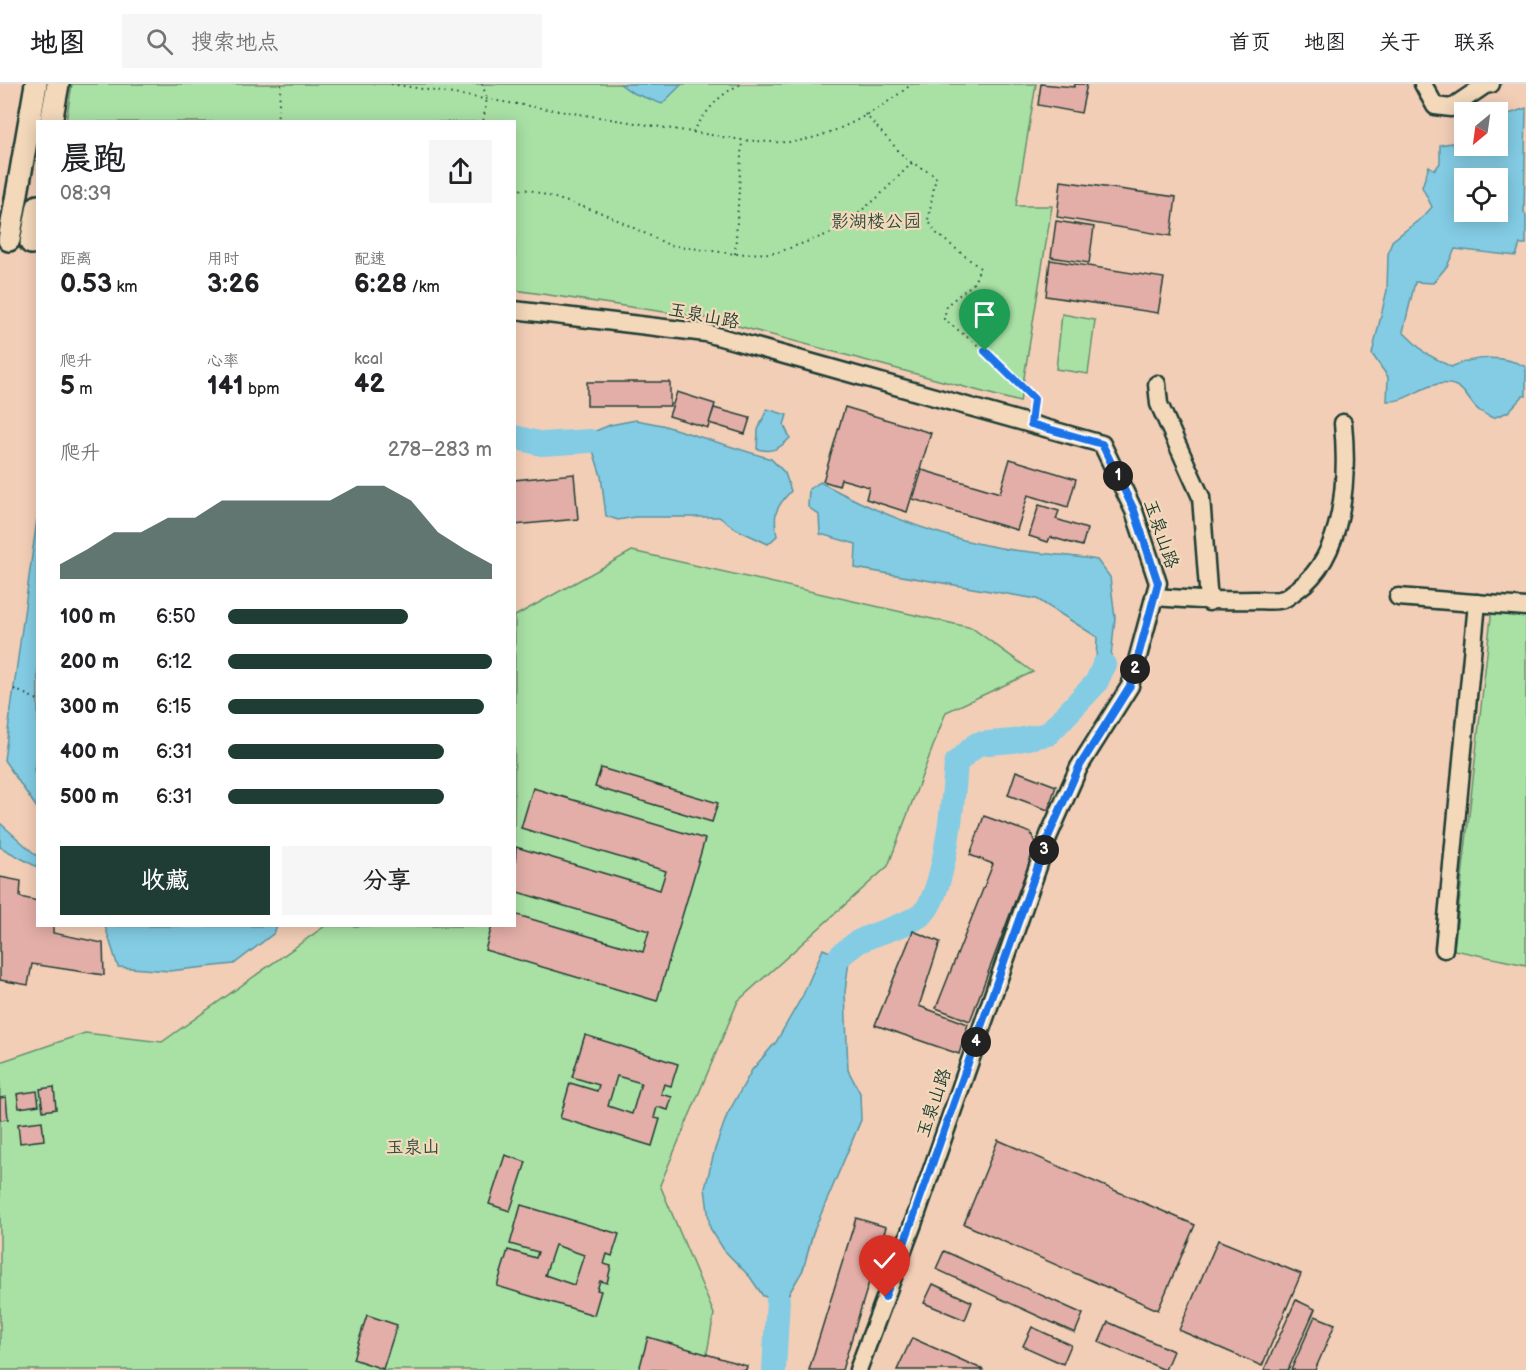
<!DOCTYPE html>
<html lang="zh">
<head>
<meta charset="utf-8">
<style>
	:root { --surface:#fff; --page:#f6f6f6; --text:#202124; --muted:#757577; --line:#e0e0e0; --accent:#1f3d34 }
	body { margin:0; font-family:"Balsamiq Sans","LXGW WenKai TC",sans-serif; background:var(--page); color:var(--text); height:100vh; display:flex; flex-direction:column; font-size:22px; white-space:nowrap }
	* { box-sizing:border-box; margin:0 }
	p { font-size:20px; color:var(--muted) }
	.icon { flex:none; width:33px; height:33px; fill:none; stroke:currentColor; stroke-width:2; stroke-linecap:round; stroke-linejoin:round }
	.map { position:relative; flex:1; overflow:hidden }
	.sheet { position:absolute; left:36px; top:36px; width:480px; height:807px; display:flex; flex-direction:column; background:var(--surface); border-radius:0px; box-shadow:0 3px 15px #0003 }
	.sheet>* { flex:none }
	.needle { width:39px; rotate:209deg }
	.buttons { position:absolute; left:1454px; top:18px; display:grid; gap:12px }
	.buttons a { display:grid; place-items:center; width:54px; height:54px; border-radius:0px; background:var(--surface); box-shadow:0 3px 15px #0003; font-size:30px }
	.pin { position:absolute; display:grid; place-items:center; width:51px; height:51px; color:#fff; margin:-62px -26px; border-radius:50% 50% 50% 0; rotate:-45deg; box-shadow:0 0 6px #0007 }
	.pin .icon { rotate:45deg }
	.km { position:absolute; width:30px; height:30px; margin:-15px; border-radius:50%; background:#222; color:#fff; font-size:16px; line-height:30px; text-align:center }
	.round { display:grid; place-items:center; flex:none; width:63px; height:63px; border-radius:0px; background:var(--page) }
	.summary { display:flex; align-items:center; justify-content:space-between; height:102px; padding:0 24px }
	h1 { font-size:33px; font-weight:600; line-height:45px }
	.metrics { display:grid; grid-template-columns:repeat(3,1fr); gap:9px; height:102px; padding:6px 24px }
	.metrics div { display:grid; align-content:center }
	.metrics b { font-size:26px; font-weight:600 }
	.metrics small { font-size:16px; font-weight:400 }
	.metrics p { font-size:16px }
	.chart { height:168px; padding:12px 24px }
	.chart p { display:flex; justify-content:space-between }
	.chart svg { width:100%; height:108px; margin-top:6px; fill:var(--accent); opacity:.7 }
	.primary-button { display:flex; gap:12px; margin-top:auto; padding:12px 24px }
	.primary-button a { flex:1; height:69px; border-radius:0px; background:var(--accent); color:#fff; font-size:24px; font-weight:600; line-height:69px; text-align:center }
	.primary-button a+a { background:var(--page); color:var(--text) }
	ul { padding:0 24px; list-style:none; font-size:20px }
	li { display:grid; grid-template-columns:96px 72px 1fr; align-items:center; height:45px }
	li i { height:15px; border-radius:8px; background:var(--accent) }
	header { display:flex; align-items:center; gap:36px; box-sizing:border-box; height:84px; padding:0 30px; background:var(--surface); border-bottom:2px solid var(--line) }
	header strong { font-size:28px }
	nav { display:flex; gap:33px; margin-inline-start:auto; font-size:21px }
	.search { width:420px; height:54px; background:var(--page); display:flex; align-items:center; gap:15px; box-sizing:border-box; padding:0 21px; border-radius:0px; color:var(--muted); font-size:22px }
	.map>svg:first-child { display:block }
</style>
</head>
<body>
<header>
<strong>地图</strong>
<div class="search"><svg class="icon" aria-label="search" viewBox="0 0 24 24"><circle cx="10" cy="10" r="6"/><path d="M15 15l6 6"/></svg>搜索地点</div>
<nav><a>首页</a><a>地图</a><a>关于</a><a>联系</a></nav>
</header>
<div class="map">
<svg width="1526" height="1286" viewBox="0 0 1526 1286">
	<rect width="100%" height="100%" fill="#f3ceb7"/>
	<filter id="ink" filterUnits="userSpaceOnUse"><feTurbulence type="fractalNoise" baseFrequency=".0167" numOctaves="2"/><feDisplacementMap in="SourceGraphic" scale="12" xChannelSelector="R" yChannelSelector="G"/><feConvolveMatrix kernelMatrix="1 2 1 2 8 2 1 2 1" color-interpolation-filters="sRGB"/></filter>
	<g filter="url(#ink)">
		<g fill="#a9e1a5" stroke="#648f6c" stroke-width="1.5">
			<path d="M72 0H1036L1016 122H1052L1020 318 712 235 515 206 514 38H66Z"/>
			<path d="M1062 230 1095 236 1088 290 1056 285Z"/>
			<path d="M632 467 972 544 1033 588 946 628 888 782 738 917 660 1101 714 1230 704 1286H0V978L85 949 162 958 325 842H514L515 532Z"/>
			<path d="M1492 524 1526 526V881L1454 866Z"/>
		</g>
		<g fill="#83cce4" stroke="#5b939e" stroke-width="1.5" fill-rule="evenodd">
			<path d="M620 0H682L662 20 633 9Z"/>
			<path d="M1526 24 1524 129 1526 131V160H1520L1516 172 1455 165 1447 182 1433 199 1415 198 1403 248 1425 269 1451 283C1474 272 1504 271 1526 283V312H1523L1508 328 1493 334C1489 332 1484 330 1480 327 1468 319 1466 302 1449 300 1426 296 1409 319 1387 317L1388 293 1372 270 1387 206 1388 170 1392 157 1424 132 1432 123 1422 103 1429 82 1435 86 1440 79V61L1464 57V62H1497V34ZM1464 94H1497V128H1464Z"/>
			<path d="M767 325 787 331 784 341 790 354C779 365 772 369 757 365L758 346Z"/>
			<path d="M636 336 662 341 771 375 785 389 791 407C775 424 773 430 777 452L768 460 736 445 719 433H635L618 436 606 432 601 392 590 357 593 348 610 341Z"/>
			<path d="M820 398C877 429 937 453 1001 464 1033 470 1065 470 1097 476L1110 493 1115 534 1110 582 1096 579 1097 553 1037 515 855 484 856 460 820 450 819 431 808 423 809 405Z"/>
			<path d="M37 435 38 666 34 686 37 696V724L4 676Z"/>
			<path d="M0 739 37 772V783L0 763Z"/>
			<path d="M105 842H277L273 850 234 880 169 887 118 883Z"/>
			<path d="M823 865 849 876 845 908 848 986 860 1009 861 1036 813 1149 803 1186 784 1218 763 1212 750 1193 724 1166 710 1144 705 1104 715 1065 727 1031 752 986 776 958 803 911Z"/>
		</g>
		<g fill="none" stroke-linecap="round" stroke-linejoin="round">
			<g stroke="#83cce4" stroke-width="24">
				<path d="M514 353 542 360 590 357"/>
				<path d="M840 872C846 867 852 862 858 858 878 847 903 844 922 830 945 812 954 709 956 679L977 660 1013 657 1048 650 1096 599 1104 581"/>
				<path d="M774 1286 778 1216"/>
			</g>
		</g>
		<g fill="#e3aea7" stroke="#1f3d34" stroke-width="1.5" fill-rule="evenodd">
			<path d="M1041 0 1074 3 1075 0H1087L1081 29 1038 21Z"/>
			<path d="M1061 97 1176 113 1171 152 1057 133Z"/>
			<path d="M1056 137 1094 143 1089 179 1051 173Z"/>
			<path d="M1050 176 1164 194 1158 229 1046 212Z"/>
			<rect x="587" y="298" width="83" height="24"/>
			<path d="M677 308 715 320 708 344 669 332Z"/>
			<path d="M845 323 931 349 907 428 866 415 869 403 841 395 839 402 823 397Z"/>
			<path d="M714 324 750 334 745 350 709 339Z"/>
			<path d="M1010 375 1076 395 1068 423 1028 411 1017 446 913 415 922 386 1000 409Z"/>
			<path d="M574 390 578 435 514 441V396Z"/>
			<path d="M1039 421 1059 427 1056 435 1087 445 1082 462 1050 453 1048 458 1029 452Z"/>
			<path d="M601 684 718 719 712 738 595 703Z"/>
			<path d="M1016 687 1056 702 1048 726 1008 711Z"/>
			<path d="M533 704 705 755 657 917 485 866 492 842H514V830L643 868 649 847 514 807 516 763 660 806 666 787 521 744Z"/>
			<path d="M984 732 1031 749 1036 761 970 937 936 924 993 780 970 771Z"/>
			<path d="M0 793 21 797 20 813 38 817V842H53V849L103 859 104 891 32 880 28 901 0 896Z"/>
			<path d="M913 847 940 858 919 922 968 940 959 970 875 941Z"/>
			<path d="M585 951 678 980 671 1002 664 1000 661 1010 672 1013 668 1026 657 1023 654 1034 660 1035 652 1062 560 1034 570 999 597 1007 599 1001 572 993ZM617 992 641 999 632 1030 608 1022Z"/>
			<path d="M54 1003 56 1025 43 1027 40 1005Z"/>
			<path d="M37 1007 39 1021 19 1024 17 1010Z"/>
			<path d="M6 1013 8 1035 0 1036V1014Z"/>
			<path d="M42 1037 44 1056 20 1059 18 1040Z"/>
			<path d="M998 1056 1195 1141 1158 1226 964 1140Z"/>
			<path d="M505 1071 526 1078 510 1127 489 1120Z"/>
			<path d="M521 1121 619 1150 612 1172 607 1170 604 1180 611 1182 607 1199 600 1197 597 1206 601 1207 594 1231 497 1202 508 1166 536 1174 538 1168 510 1160ZM555 1161 584 1171 574 1201 545 1191Z"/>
			<path d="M856 1134 886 1143 842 1286H809Z"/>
			<path d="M1218 1156 1301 1190 1262 1282 1179 1246Z"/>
			<path d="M944 1167 1083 1230 1075 1249 936 1185Z"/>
			<path d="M933 1200 972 1218 965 1236 924 1219Z"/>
			<path d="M1296 1216 1315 1225 1288 1286H1264Z"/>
			<path d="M367 1231 397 1241 383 1285 353 1275Z"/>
			<path d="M1315 1232 1335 1240 1315 1286H1291Z"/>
			<path d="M1108 1238 1173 1267 1165 1286 1099 1258Z"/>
			<path d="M1032 1243 1071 1261 1063 1280 1023 1262Z"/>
			<path d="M648 1253 747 1282 746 1286H639Z"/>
			<path d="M912 1254 984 1286H897Z"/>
		</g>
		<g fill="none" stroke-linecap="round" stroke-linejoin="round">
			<defs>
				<g id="minor">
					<path d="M1423 0 1435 22 1451 24 1485 1 1491 0"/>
					<path d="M514 226 706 249 1102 360 1134 427 1158 499 1130 602 1079 683 1049 751 913 1140 858 1286"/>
					<path d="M1157 300 1159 320 1201 413 1209 518"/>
					<path d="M1154 513C1188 516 1221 517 1255 516 1263 516 1275 518 1283 515 1288 514 1293 508 1298 505 1345 471 1348 392 1343 339"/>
					<path d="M1398 513 1526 523"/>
					<path d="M1444 865 1477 519"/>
				</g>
				<g id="major">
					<path d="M51 38 58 0"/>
					<path d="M9 156 36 0"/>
					<path d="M31 159 38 122"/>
				</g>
			</defs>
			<use href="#minor" stroke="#1f3d34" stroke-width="21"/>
			<use href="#major" stroke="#1f3d34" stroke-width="26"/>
			<g stroke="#1f3d34" stroke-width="2" stroke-dasharray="1.5 4.5" stroke-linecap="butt">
				<path d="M391 0 742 56C758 57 774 59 790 58 833 54 879 26 912 0"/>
				<path d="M482 0 487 14 483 38"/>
				<path d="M865 30 907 76 936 92 928 136 936 149 980 184 974 199 947 221 944 235 985 267 1034 315 1032 325"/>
				<path d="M277 38 281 0"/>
				<path d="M693 48C705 29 720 8 742 0"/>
				<path d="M514 105 530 106 605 130 669 161 735 170 776 169 834 148 876 115 912 79"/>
				<path d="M735 170 742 56"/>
				<path d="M14 605 38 616"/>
			</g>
			<use href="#minor" stroke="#f3d8ba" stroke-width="16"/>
			<use href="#major" stroke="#f3d8ba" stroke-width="21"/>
		</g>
	</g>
	<g fill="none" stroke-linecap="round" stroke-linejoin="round" filter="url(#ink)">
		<defs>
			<path id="route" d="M885 1213 1049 751 1079 683 1130 602 1158 499 1134 426 1102 360 1031 340 1034 315 985 267"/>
		</defs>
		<use href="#route" stroke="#fff" stroke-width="12"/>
		<use href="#route" stroke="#1a73e8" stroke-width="8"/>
	</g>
	<g text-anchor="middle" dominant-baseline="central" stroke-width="4.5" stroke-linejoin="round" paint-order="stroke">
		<g font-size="18" fill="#2d4d3f" stroke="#f3d8ba">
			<text x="876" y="137">影湖楼公园</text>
			<text x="413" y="1063">玉泉山</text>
		</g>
		<g font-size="18" fill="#1f3d34" stroke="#f3d8ba">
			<text transform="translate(704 232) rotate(11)">玉泉山路</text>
			<text transform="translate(1161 450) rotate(71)">玉泉山路</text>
			<text transform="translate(934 1019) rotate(-71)">玉泉山路</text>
		</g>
	</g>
</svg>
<div class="buttons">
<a><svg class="needle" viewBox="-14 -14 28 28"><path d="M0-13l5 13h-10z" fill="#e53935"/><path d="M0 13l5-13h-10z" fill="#757577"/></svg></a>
<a><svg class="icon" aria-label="locate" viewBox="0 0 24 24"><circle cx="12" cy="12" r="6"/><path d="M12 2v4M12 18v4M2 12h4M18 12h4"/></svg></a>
</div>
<div class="pin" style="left:985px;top:267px;background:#1e9e55"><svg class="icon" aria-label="arrive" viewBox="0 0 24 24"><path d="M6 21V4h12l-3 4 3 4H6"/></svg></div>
<div class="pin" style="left:885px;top:1213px;background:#d93025"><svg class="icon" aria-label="check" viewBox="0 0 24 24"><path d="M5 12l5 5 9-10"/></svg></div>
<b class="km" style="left:1118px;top:392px">1</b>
<b class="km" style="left:1135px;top:585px">2</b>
<b class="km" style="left:1044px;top:766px">3</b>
<b class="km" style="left:976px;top:958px">4</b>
<section class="sheet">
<div class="summary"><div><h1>晨跑</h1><p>08:39</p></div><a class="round"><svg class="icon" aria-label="share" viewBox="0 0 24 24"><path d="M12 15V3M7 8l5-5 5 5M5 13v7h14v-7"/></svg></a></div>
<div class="metrics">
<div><p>距离</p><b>0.53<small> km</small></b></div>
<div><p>用时</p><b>3:26</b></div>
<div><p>配速</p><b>6:28<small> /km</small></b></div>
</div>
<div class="metrics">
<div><p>爬升</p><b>5<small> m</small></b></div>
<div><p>心率</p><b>141<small> bpm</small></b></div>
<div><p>kcal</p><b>42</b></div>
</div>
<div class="chart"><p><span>爬升</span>278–283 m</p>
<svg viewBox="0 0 160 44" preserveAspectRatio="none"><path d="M0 44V38L10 32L20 25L30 25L40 19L50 19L60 12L70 12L80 12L90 12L100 12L110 6L120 6L130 12L140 25L150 32L160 38V44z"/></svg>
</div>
<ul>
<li><b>100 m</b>6:50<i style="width:68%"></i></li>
<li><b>200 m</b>6:12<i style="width:100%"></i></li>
<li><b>300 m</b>6:15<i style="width:97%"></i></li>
<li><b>400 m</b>6:31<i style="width:82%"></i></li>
<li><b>500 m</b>6:31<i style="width:82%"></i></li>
</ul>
<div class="primary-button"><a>收藏</a><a>分享</a></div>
</section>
</div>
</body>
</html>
